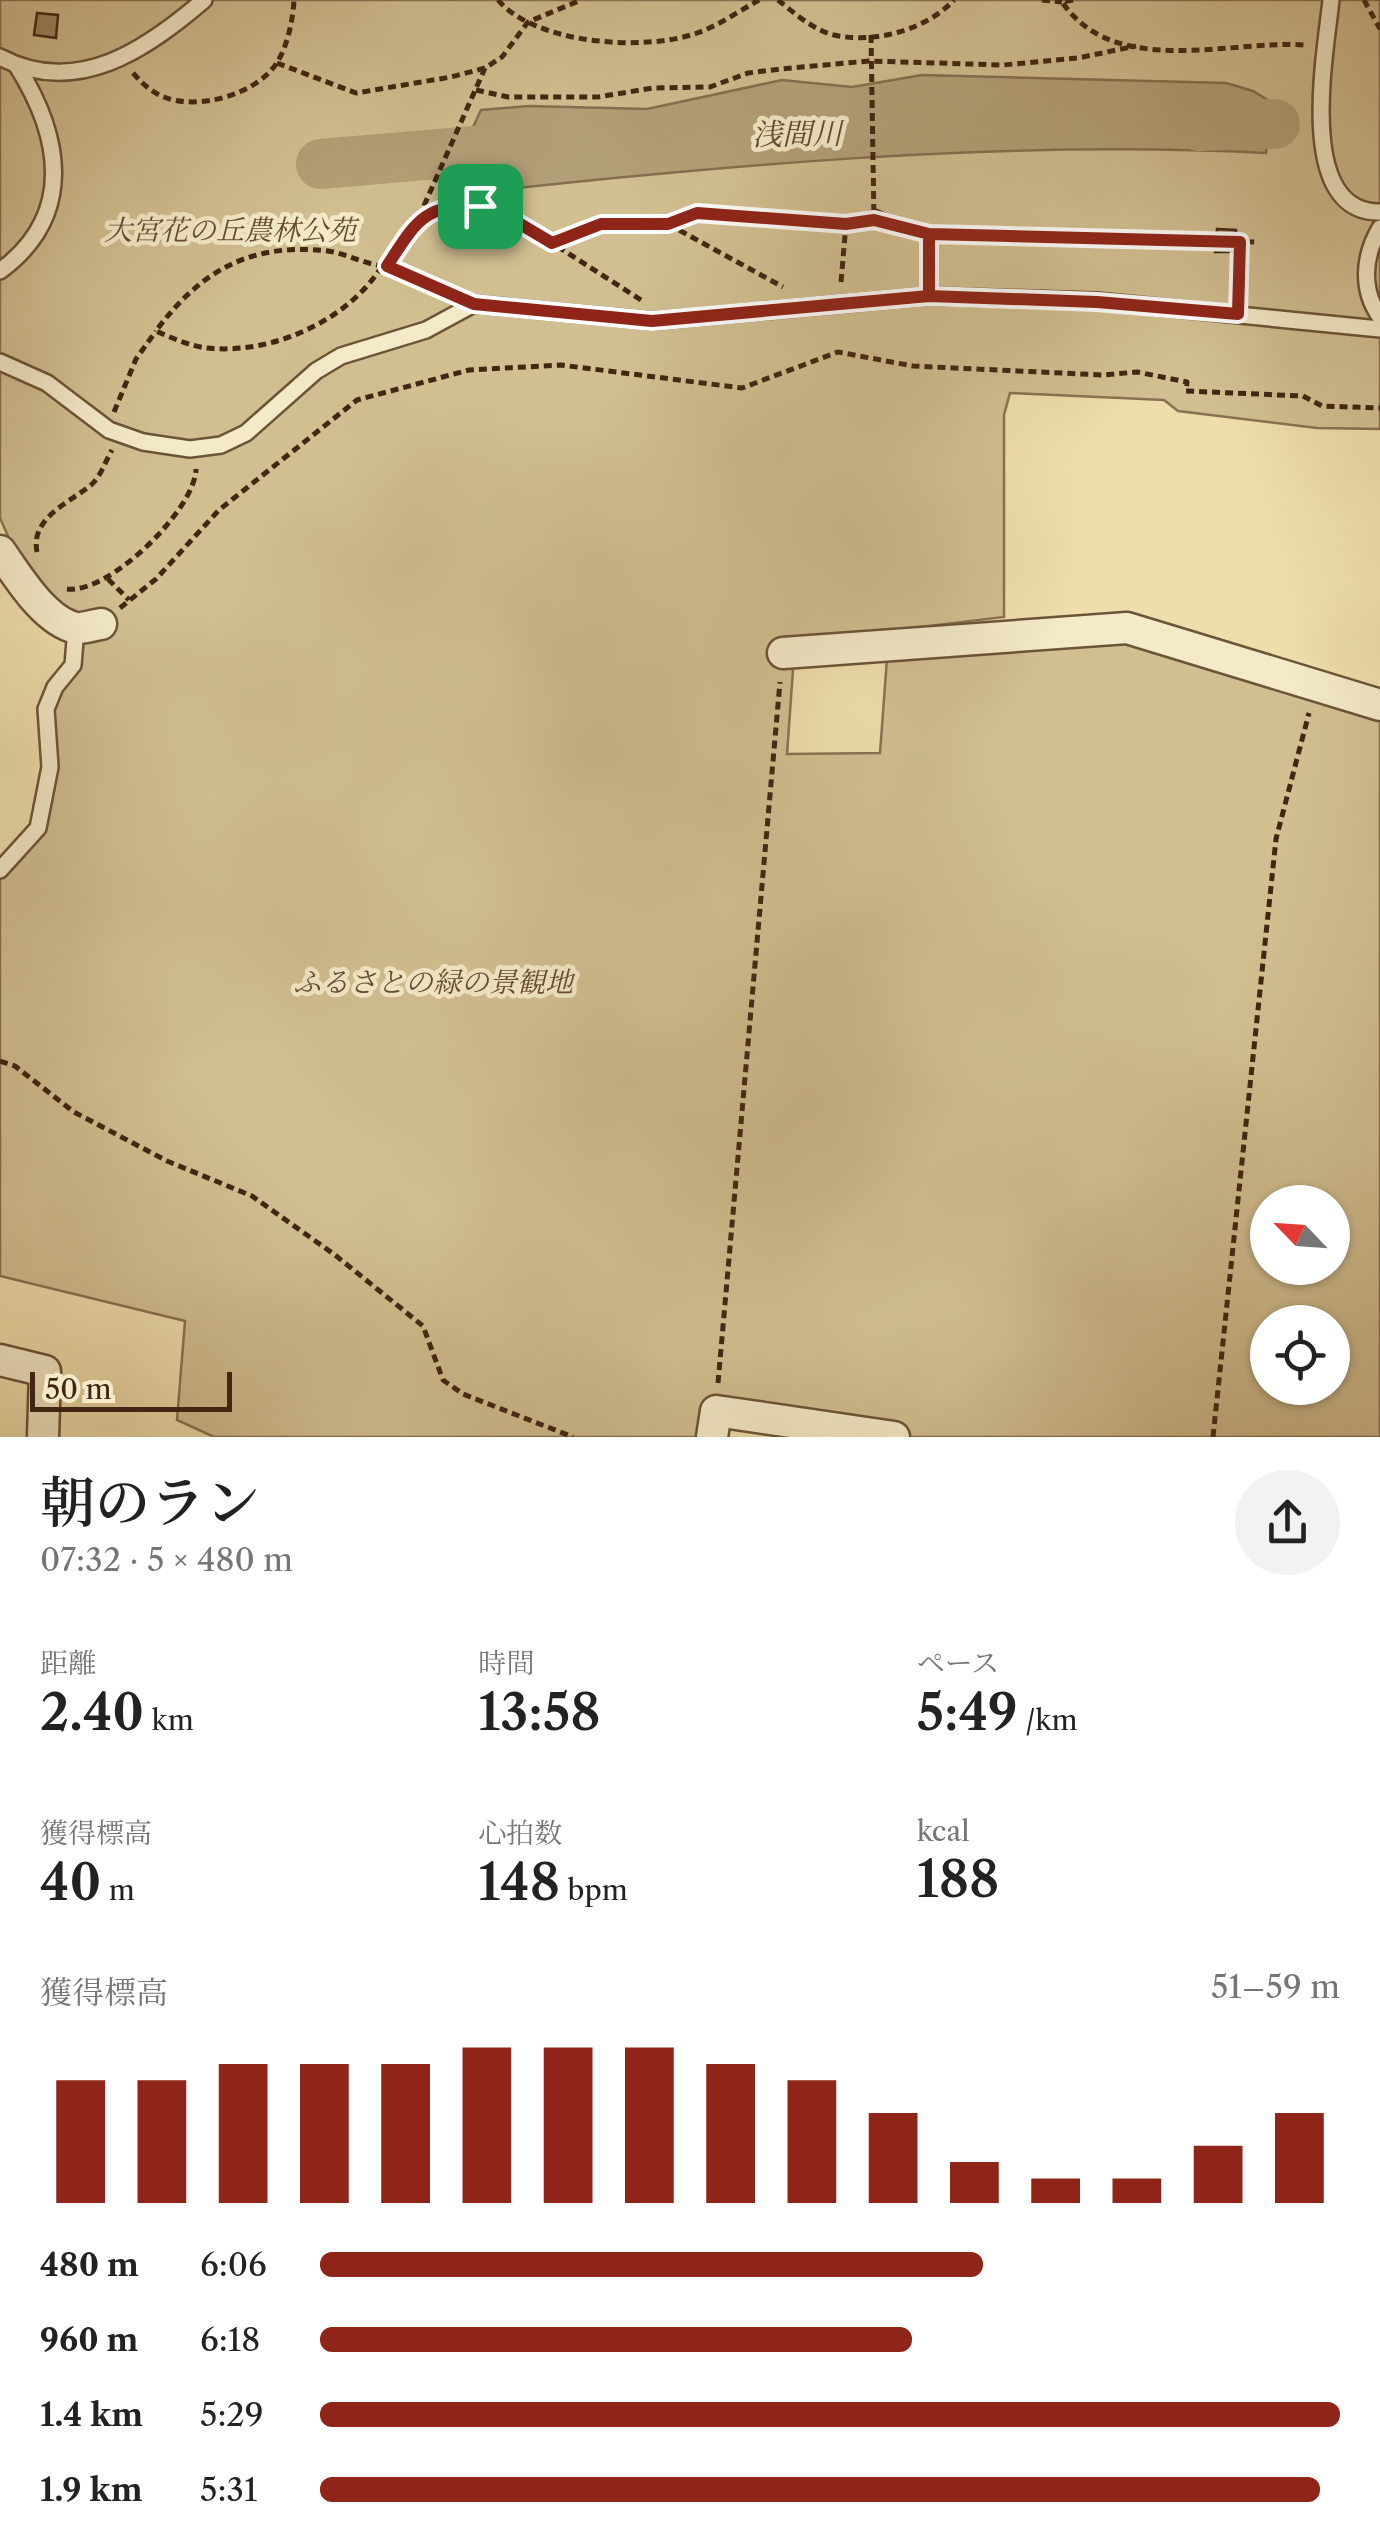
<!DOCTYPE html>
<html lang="ja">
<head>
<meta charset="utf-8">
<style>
	:root { --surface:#fff; --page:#f2f2f2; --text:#222; --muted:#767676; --accent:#8f2418 }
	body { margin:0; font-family:"Libre Caslon Text","Noto Serif JP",serif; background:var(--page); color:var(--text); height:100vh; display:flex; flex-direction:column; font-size:38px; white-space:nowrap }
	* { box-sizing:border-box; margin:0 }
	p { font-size:32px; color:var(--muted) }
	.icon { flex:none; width:55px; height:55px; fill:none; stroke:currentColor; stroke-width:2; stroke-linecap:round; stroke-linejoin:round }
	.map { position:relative; height:1437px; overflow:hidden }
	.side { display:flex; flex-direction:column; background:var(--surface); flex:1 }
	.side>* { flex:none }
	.needle { width:65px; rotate:295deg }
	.fabs { position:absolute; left:1250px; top:1185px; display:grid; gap:20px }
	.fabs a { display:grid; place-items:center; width:100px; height:100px; border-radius:50%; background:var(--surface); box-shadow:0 2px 8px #0004; font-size:50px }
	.scale { position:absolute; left:30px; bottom:25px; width:202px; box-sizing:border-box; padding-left:10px; border:5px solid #412612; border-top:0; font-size:28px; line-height:35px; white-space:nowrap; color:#412612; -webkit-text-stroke:8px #f4eac8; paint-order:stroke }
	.pin { position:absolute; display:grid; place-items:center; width:85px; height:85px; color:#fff; margin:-42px; border-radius:20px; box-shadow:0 5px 15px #0006 }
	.round { display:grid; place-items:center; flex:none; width:105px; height:105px; border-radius:52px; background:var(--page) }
	.head { display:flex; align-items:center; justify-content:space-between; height:170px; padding:0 40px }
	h1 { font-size:55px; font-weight:600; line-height:75px }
	.stats { display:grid; grid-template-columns:repeat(3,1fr); gap:15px; height:170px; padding:10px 40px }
	.stats div { display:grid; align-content:center }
	.stats b { font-size:50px; font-weight:600 }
	.stats small { font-size:28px; font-weight:400 }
	.stats p { font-size:28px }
	.chart { height:280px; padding:20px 40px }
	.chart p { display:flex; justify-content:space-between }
	.chart svg { width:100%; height:180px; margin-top:10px; stroke:var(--accent); stroke-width:6 }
	ul { padding:0 40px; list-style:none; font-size:32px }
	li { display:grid; grid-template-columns:160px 120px 1fr; align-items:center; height:75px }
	li i { height:25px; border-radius:12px; background:var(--accent) }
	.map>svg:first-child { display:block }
</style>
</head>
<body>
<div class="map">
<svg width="1380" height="1437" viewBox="0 0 1380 1437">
	<rect width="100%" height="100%" fill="#eedeab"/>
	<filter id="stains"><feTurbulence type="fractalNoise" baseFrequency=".002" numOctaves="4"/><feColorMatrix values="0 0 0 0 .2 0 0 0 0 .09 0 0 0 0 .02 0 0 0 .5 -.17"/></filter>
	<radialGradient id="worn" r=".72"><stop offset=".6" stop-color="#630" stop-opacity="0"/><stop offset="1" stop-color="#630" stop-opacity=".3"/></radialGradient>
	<path fill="#d1bf91" stroke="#897252" stroke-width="2.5" fill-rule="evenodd" d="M0 0H1380V429L1317 428 1178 411 1164 400 1010 393 1004 415V617L795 642 787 754 880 753 888 645 1127 628 1380 711V1437H894L716 1411 713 1437H214L177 1420 185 1321 0 1276V870L38 828 50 767 46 709 73 665 79 623 28 582 0 518ZM1268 1202H1332V1268H1268ZM1268 1322H1332V1388H1268Z"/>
	<path fill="#b39f77" stroke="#856f4f" stroke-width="2.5" d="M922 75 1226 83 1253 91 1271 102 1266 153C990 139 715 167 441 196L481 110 529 106 647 109 782 80 852 87Z"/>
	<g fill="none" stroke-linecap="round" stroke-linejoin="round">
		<g stroke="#b39f77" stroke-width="50">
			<path d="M1199 126 1275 124"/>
			<path d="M321 164 530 146"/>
		</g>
	</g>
	<g fill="#9b8662" stroke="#412612" stroke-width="2.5">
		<path d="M37 13 58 15 56 38 34 35Z"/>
		<path d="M877 210 896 219 888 228 873 221 861 226 856 215Z"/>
		<path d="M1217 229 1236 230 1235 252H1215Z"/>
	</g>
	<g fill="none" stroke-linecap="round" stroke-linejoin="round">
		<defs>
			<g id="lane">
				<path d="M1331 0C1326 51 1294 213 1380 212"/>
				<path d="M0 57C77 98 147 49 204 0"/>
				<path d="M1380 228C1363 257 1361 290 1380 317"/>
				<path d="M0 271C76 215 61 136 17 66"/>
				<path d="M0 362 47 383 109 430 143 442 190 449 221 445 246 433 316 371 341 356 426 330 474 304 653 321 929 296 1097 301 1380 329"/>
				<path d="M0 870 38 828 50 767 46 709 55 687 73 665 76 628"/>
			</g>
			<g id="street">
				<path d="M0 551C17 575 44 621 76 628 82 629 94 625 101 624"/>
				<path d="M783 653 1127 628 1380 705"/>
				<path d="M0 1360 45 1371 43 1437"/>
				<path d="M712 1437 716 1411 894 1437"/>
			</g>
		</defs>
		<use href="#lane" stroke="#6c5438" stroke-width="20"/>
		<use href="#street" stroke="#6c5438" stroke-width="35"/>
		<g stroke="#412612" stroke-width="5" stroke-dasharray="8 5" stroke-linecap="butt">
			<path d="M498 0C535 44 644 52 697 33 718 26 739 11 759 0"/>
			<path d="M778 0C793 12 811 28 830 34 871 45 925 31 954 0"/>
			<path d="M1042 0 1062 2"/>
			<path d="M1073 0 1062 2C1115 79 1228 40 1304 45"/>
			<path d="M1364 0 1380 29"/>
			<path d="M871 35 874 220 929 234 1257 242"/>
			<path d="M277 63 356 93 451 77 485 68 502 57 528 22 581 0"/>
			<path d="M133 73C142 83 151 92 164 97 198 111 259 94 278 61 288 44 293 19 294 0"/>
			<path d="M476 90 508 97H598L653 88 710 87 748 73 780 69 869 61 1003 65 1078 58 1136 46"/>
			<path d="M422 216C473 192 509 217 552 243"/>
			<path d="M668 224 783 287"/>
			<path d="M382 266C348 321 271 355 207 348 190 346 172 338 156 331 200 271 251 242 328 251 348 254 368 266 387 266"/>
			<path d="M929 278V234"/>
			<path d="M841 282 846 224 874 220"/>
			<path d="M1239 294 1240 243"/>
			<path d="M453 295 387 266 419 217 485 68"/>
			<path d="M641 300 552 243 601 224H668L697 213 846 224"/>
			<path d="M114 412 136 359 156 331"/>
			<path d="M37 552C30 518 69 503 91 485 101 476 105 462 112 450"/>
			<path d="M108 579 129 600"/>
			<path d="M67 589C109 594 195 510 196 469"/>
			<path d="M120 608 156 579 219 510 357 400 469 370 561 365 742 388 838 352 913 366 1103 375 1137 372 1187 382 1186 391 1303 396 1322 406 1380 408"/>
			<path d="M0 1061 15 1066 74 1112 167 1161 252 1196 335 1255 423 1326 443 1380 463 1394 573 1437"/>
			<path d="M718 1383 780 682"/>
			<path d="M1213 1437 1276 839 1309 713"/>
		</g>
		<use href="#lane" stroke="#f4eac8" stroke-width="15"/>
		<use href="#street" stroke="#f4eac8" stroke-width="30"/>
	</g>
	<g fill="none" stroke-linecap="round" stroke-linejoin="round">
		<defs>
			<path id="route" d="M480 206C423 204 416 222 387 266L474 304 652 321 929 296V234L1240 242 1238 314 1097 302 929 296V234L874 220 846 224 697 213 668 224H601L552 243 510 218 480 206"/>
		</defs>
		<use href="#route" stroke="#fff" stroke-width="20"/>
		<use href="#route" stroke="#8f2418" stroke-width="12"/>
	</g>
	<g text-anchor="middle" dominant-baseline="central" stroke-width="9" stroke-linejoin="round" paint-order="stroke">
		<g font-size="28" font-style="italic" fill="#654c32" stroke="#f4eac8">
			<text x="230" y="230">大宮花の丘農林公苑</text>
			<text x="433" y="982">ふるさとの緑の景観地</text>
		</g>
		<g font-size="30" font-style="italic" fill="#634a30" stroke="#f4eac8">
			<text transform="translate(797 134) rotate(-1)">浅間川</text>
		</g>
	</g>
	<rect width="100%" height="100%" filter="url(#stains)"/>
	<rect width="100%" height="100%" fill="url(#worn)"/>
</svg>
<div class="fabs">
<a><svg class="needle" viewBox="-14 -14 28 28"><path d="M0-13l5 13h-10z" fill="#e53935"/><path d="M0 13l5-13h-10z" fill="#767676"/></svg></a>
<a><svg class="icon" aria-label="locate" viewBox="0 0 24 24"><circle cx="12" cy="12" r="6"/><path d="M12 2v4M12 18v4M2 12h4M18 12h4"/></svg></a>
</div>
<div class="scale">50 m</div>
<div class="pin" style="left:480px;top:206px;background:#1e9e55"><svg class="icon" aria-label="arrive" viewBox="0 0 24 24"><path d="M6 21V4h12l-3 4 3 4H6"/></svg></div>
</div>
<section class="side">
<div class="head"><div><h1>朝のラン</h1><p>07:32 · 5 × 480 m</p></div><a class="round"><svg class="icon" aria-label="share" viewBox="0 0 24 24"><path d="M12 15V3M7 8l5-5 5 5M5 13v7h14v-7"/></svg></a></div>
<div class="stats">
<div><p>距離</p><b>2.40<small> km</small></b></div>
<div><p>時間</p><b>13:58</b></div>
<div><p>ペース</p><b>5:49<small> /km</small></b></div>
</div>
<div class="stats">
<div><p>獲得標高</p><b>40<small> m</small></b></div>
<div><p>心拍数</p><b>148<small> bpm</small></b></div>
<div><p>kcal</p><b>188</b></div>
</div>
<div class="chart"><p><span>獲得標高</span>51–59 m</p>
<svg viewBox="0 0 160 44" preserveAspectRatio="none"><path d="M5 44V14M15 44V14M25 44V10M35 44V10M45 44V10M55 44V6M65 44V6M75 44V6M85 44V10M95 44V14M105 44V22M115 44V34M125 44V38M135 44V38M145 44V30M155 44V22"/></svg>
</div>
<ul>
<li><b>480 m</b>6:06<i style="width:65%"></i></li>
<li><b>960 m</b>6:18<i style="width:58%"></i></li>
<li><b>1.4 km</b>5:29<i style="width:100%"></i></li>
<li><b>1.9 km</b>5:31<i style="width:98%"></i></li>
</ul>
</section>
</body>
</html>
